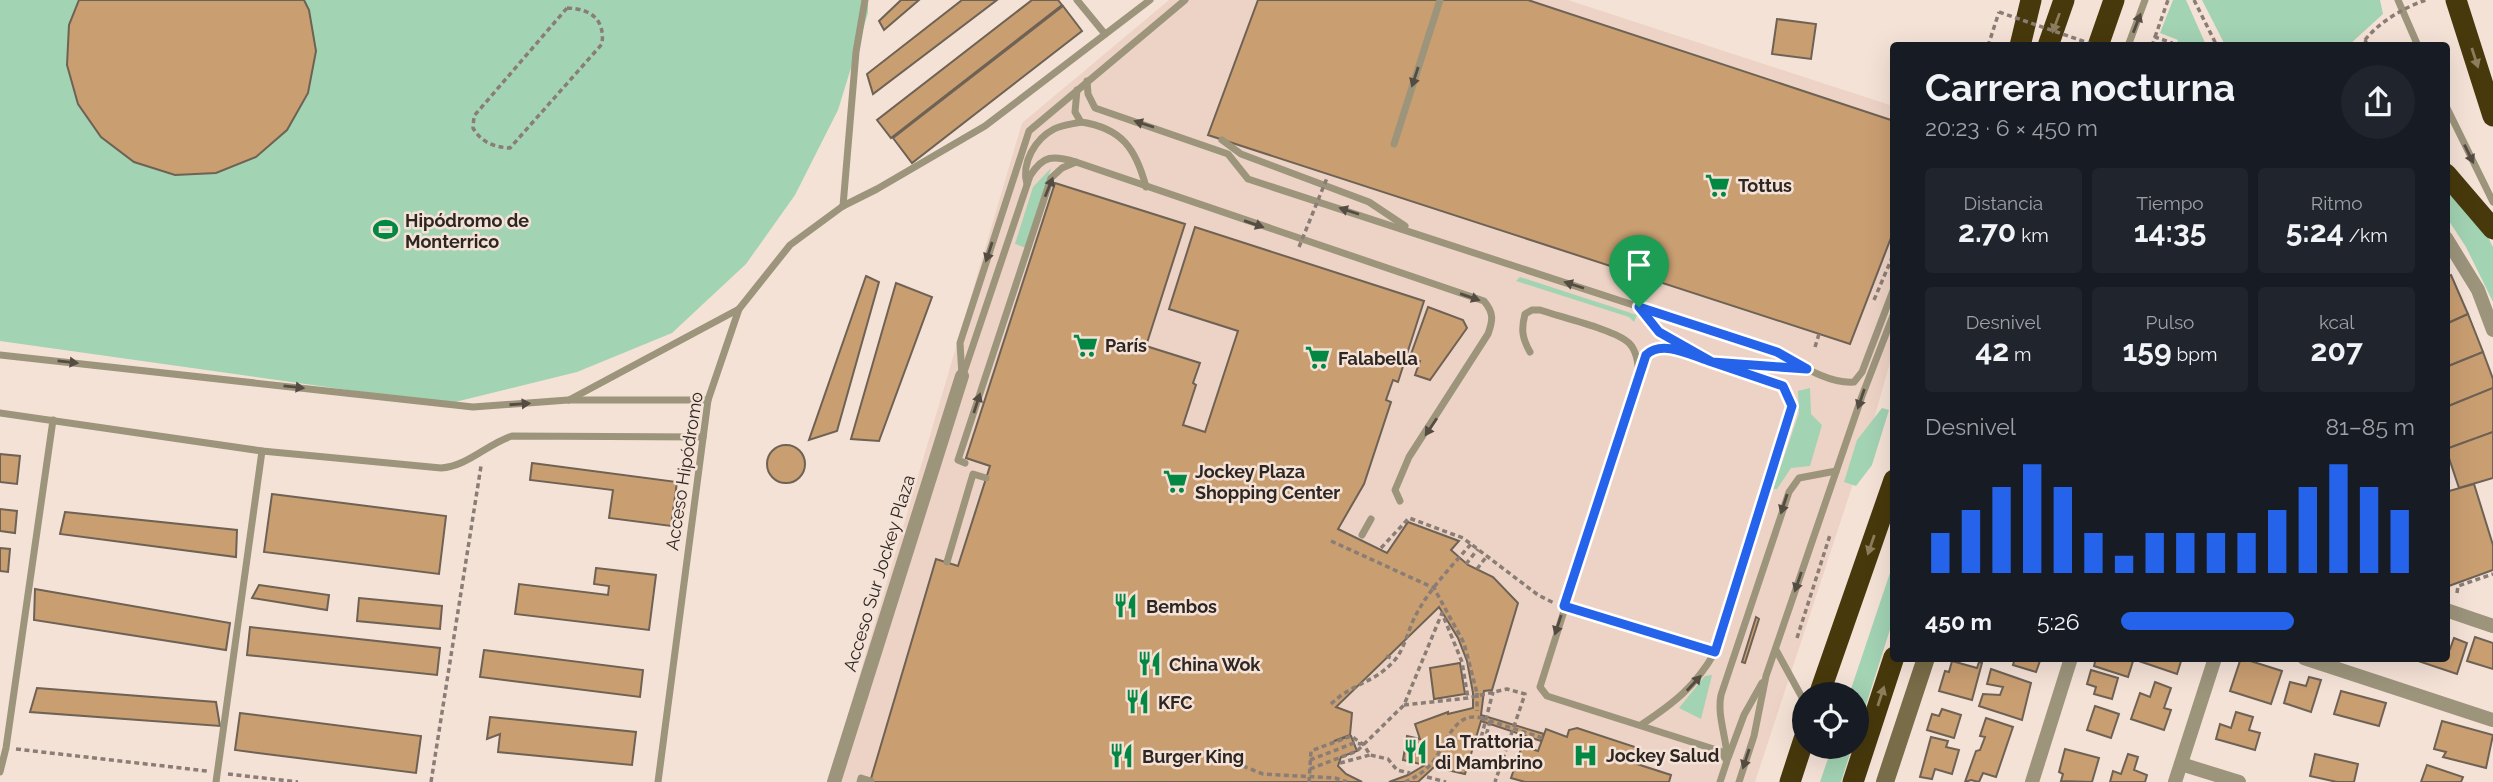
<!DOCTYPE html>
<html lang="es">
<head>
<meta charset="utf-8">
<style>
	:root { --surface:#171b24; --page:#20242c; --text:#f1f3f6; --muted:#9ea1a6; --accent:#2563eb }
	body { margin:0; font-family:Raleway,sans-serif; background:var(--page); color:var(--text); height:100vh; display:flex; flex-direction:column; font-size:26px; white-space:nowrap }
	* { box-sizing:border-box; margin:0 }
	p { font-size:23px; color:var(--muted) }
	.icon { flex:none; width:38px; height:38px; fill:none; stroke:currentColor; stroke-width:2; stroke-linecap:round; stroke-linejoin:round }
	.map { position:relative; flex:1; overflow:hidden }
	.details { position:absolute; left:1890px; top:42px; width:560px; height:620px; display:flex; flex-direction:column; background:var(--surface); border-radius:7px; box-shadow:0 7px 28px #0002 }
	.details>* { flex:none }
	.buttons { position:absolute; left:1792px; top:682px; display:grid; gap:14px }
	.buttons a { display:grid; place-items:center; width:77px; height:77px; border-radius:50%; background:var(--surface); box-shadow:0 7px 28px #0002; font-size:35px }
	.pin { position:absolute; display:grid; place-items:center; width:60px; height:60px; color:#fff; margin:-72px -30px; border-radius:50% 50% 50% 0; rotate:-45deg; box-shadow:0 0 7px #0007 }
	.pin .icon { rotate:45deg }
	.round { display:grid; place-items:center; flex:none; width:74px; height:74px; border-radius:37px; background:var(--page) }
	.summary { display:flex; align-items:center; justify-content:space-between; height:119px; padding:0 35px }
	h1 { font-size:38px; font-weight:700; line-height:52px }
	.metrics { display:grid; grid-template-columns:repeat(3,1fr); gap:10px; height:119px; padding:7px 35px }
	.metrics div { display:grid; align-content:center; border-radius:7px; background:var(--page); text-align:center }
	.metrics b { font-size:30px; font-weight:700 }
	.metrics small { font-size:19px; font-weight:400 }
	.metrics p { font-size:19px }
	.chart { height:196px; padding:14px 35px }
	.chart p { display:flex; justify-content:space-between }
	.chart svg { width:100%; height:126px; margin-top:7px; stroke:var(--accent); stroke-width:6 }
	ul { padding:0 35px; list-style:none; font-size:23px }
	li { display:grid; grid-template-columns:112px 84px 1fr; align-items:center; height:52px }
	li i { height:18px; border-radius:9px; background:var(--accent) }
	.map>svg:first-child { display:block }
</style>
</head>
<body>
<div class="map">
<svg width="2493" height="782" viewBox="0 0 2493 782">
	<rect width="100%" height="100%" fill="#f5e2d7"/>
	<path fill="#edd3c5" d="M1169 0H1568L1893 106V352L1872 426 1755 782H828L1022 123Z"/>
	<g fill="#a2d3b3">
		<path d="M0 0H868V13L838 110 795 195 746 264 672 333 577 372 447 404 0 341Z"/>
		<path d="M2173 0H2186L2206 45H2176L2178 40 2160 33Z"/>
		<path d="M2202 0H2380L2383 14 2349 45H2225Z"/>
		<path d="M1051 168 1026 248 1015 244 1033 187Z"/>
		<path d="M2446 188 2487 235 2493 247V302L2466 247 2447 218Z"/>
		<path d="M1520 277 1637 315 1634 322 1629 317 1516 281Z"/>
		<path d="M1810 388 1811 414 1822 425 1810 466 1791 468 1777 489H1773L1799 413 1798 391Z"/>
		<path d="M1882 408 1889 410 1872 465 1856 486 1844 482 1857 440Z"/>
		<path d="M1893 564V620L1857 733V695H1849Z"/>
		<path d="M1712 675 1701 719 1679 708 1705 676Z"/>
		<path d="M1832 747H1852L1841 782H1820Z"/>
	</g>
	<g fill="#c99e71" stroke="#6e6255" stroke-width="2">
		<path d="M79 0H304L309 10 316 51 308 93 287 130 256 157 216 173 175 175 134 162 101 137 78 104 67 65 69 25Z"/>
		<path d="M901 0H919L884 30 879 21Z"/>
		<path d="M962 0H997L873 94 867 74Z"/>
		<path d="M1032 0H1058L1062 5 891 138 877 120Z"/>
		<path d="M1258 0H1528L1894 121V230L1850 344 1208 135Z"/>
		<path d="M1063 6 1082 31 912 163 893 138Z"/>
		<path d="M1777 19 1816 24 1811 59 1772 54Z"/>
		<path d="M1055 183 1185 224 1146 346 1200 363 1193 383 1196 385 1183 425 1202 431 1205 432 1238 331 1169 309 1195 227 1424 301 1398 382 1393 380 1386 400 1391 402 1364 484 1338 529 1387 553 1408 522 1459 541 1451 550 1468 565 1493 577 1518 603 1492 690 1484 691 1481 715 1544 734 1541 741 1481 721 1465 774 1434 767 1418 782H1389L1408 775 1425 765 1403 760 1407 736 1420 739 1415 724 1448 712V714L1473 708V693L1467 661 1458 638 1439 607 1336 707 1352 713 1350 735 1334 741 1351 736 1357 751 1341 757 1338 766 1346 774 1362 782H870L936 559 958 566 990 466 966 458Z"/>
		<path d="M2451 275 2468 314 2446 324V277Z"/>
		<path d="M866 276 879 282 837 431 809 440Z"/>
		<path d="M896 283 932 297 879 441 851 439Z"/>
		<path d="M1428 307 1463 320 1467 328 1430 380 1415 375 1420 361 1410 357Z"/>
		<path d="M2468 314 2483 352 2446 367V324Z"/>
		<path d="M2483 352 2493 379V388L2446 407V367Z"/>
		<path d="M2493 388V432L2446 449V407Z"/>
		<path d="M2493 432V478L2459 488 2446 449Z"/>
		<circle cx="786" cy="464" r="19"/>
		<path d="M0 454 20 456 17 484 0 482Z"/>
		<path d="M532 463 677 482 671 526 609 518 613 490 530 480Z"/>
		<path d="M2474 484 2493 545V570L2446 587V501L2449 491Z"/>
		<path d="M272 494 446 516 439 574 264 552Z"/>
		<path d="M0 509 17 511 15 533 0 531Z"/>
		<path d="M65 512 237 530 236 557 60 534Z"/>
		<path d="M0 548 10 549 8 572 0 571Z"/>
		<path d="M596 568 656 575 649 630 515 614 519 584 608 595 609 586 594 584Z"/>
		<path d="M259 585 329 595 327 610 252 598Z"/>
		<path d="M35 589 230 623 226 650 34 620Z"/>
		<path d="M359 598 442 606 440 629 357 621Z"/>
		<path d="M1756 617 1759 619 1745 663 1742 662Z"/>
		<path d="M250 627 440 648 437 675 247 655Z"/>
		<path d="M2475 637 2493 643V669L2467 661Z"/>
		<path d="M2454 638 2467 643 2457 674 2415 660 2416 658H2446V647L2450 649Z"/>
		<path d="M484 650 643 670 640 697 480 677Z"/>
		<path d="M2015 658H2041L2036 672 2013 665Z"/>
		<path d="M2096 658H2134L2128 677 2094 666Z"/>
		<path d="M2140 658H2182L2177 674 2139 661Z"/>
		<path d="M2241 658 2282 671 2271 704 2230 691Z"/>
		<path d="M1952 661 1977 668 1979 662 1982 663 1972 700 1939 691 1945 671 1949 672Z"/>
		<path d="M1460 663 1465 694 1434 699 1430 668Z"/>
		<path d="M1991 669 2031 683 2022 720 1979 706 1983 694 2000 695 2003 687 1987 684Z"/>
		<path d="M2091 670 2118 678 2112 699 2094 694 2096 687 2087 684Z"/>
		<path d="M2309 677 2321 680 2311 712 2284 703 2290 682 2306 686Z"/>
		<path d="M2155 682 2171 688 2164 708 2171 710 2164 730 2131 719 2140 693 2150 697Z"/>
		<path d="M37 688 216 702 220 726 30 712Z"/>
		<path d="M2341 691 2386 703 2379 726 2334 714Z"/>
		<path d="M2095 706 2119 714 2111 738 2087 730Z"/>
		<path d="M1942 709 1961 715 1954 738 1927 730 1932 714 1939 716Z"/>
		<path d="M2236 712 2253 717 2249 730 2260 733 2255 750 2216 739 2220 724 2231 728Z"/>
		<path d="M240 713 421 736 416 773 235 750Z"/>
		<path d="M490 717 636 732 632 765 498 752 500 734 487 739Z"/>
		<path d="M1986 718 2013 727 1996 777 1983 773 1979 782 1971 780 1965 782 1976 751 1980 750 1985 737 1980 736Z"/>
		<path d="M2442 721 2493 735 2486 768 2443 757 2446 752 2434 749Z"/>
		<path d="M1577 728 1635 747 1640 756 1637 764 1671 775 1669 782H1525L1511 778 1522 746 1538 751 1546 729 1567 737 1569 730Z"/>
		<path d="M1931 737 1948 741 1946 747 1959 750 1952 774 1935 769 1932 779 1920 777Z"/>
		<path d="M2065 749 2099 758 2092 782 2061 781 2063 774 2059 772Z"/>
		<path d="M2128 754 2138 757 2134 770 2147 775 2145 782H2110L2113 771 2121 774Z"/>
		<path d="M2315 754 2358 764 2354 782H2337L2310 776Z"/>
		<path d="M2427 765 2463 777 2461 782H2421Z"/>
	</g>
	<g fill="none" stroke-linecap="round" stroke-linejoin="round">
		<g stroke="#8a7d76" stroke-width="3.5" stroke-dasharray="5 3.5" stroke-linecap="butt">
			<path d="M2194 0 2217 46"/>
			<path d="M567 8C591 9 605 19 602 44L510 148C494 147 482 143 473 128L474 116Z"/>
			<path d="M2155 37 2168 0"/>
			<path d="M2365 40 2368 46"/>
			<path d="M1988 46 1999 12"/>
			<path d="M2152 46 2155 37 2172 43 2171 46"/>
			<path d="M1874 300 1894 253"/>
			<path d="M1815 347 1819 334"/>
			<path d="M1331 541 1434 588 1464 643 1477 693"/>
			<path d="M1381 548 1409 518 1463 538 1538 595 1554 603"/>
			<path d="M1466 564 1478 549"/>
			<path d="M1477 569 1487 556"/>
			<path d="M2457 593 2458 586 2493 574"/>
			<path d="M1575 609 1704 649"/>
			<path d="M1797 638 1830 535"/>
			<path d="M1386 656 1396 660"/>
			<path d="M1331 704C1351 684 1374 683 1393 662 1405 650 1408 628 1417 613 1431 587 1452 566 1471 544"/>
			<path d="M1404 705 1468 698 1507 689 1525 694 1495 782"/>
			<path d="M1490 721 1485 740 1481 738 1493 692"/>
			<path d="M16 749 207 771"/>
			<path d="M1310 760 1354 743 1361 744"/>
			<path d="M1235 763 1263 774 1335 778 1347 782"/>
			<path d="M1340 763 1370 755"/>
			<path d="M1310 769 1357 751 1404 705 1442 613 1462 662 1468 698"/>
			<path d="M228 774 298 782"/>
			<path d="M1427 777 1446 782"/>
			<path d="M431 782 481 466"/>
			<path d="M1309 782 1311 751 1351 736 1364 745 1370 755 1388 759 1397 770 1410 773"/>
			<path d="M1405 782C1415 778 1425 771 1432 763 1445 747 1454 710 1481 718"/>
		</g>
		<g stroke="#9d947c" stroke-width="7">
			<path d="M1077 0 1105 34"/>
			<path d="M2398 0 2418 46"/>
			<path d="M2128 46 2145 0"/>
			<path d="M1087 81 1088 94 1095 108 1228 154 1248 179 1777 352C1799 364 1828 384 1854 382L1862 372 1894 288"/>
			<path d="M1077 90 1075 112 1081 122C1122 128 1136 149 1146 187"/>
			<path d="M2446 106 2493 202"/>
			<path d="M1222 140 1241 154 1369 202 1405 226"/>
			<path d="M1394 144 1440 0"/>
			<path d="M1027 184C1021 163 1035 139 1054 129 1062 125 1073 124 1081 122"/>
			<path d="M843 206 856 52 865 0"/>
			<path d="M1639 307 1659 332 1700 356"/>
			<path d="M1530 352C1522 338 1521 329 1525 314L1532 310H1540C1560 317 1616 330 1629 343 1637 351 1638 364 1639 374L1540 687 1547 696 1720 751 1727 761 1720 782"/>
			<path d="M0 355 473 407 568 400H708"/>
			<path d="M1724 363 1803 369"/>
			<path d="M964 372 1030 176C1043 155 1053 155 1076 162"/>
			<path d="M1640 372C1645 358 1647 351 1662 347L1783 386 1792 406 1715 652C1695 687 1674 703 1641 725"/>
			<path d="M962 376 960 343 1029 131 1185 0"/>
			<path d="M569 400 739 309"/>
			<path d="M0 413 262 451 441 468C468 466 487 444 512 436L703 437"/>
			<path d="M965 463 958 460 1051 178 1062 168 1076 162 1484 301C1494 313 1493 320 1488 334L1409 457 1395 490 1400 501"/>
			<path d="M1362 535 1371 519"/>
			<path d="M947 562 973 474 986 478"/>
			<path d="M1776 650 1804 701"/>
			<path d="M1727 756C1726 736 1717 715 1721 695L1789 492 1799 478 1836 471"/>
			<path d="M1728 758 1744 715 1762 683"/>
			<path d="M0 772 6 748 53 420"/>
			<path d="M216 782 262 451"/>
			<path d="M658 782 708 400 739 309 790 245 843 206 877 189 985 126 1150 0"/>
			<path d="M860 782 861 778 871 781"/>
			<path d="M1739 782 1754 736 1766 676 1862 396 1894 313"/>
		</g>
		<g stroke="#9d947c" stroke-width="14">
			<path d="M2446 238 2478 290 2493 330"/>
			<path d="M2446 610 2493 626"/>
			<path d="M2304 658 2493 720"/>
			<path d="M2181 764 2239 782"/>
			<path d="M834 782 962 376"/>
			<path d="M2032 782 2071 658"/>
			<path d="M2175 782 2215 658"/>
		</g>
		<path stroke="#796c48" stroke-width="18" d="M1885 782 1926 658"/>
		<g stroke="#48390c" stroke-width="21">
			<path d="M2456 0 2493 116"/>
			<path d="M2020 46 2031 0"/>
			<path d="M2048 46 2064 0"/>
			<path d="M2098 46 2114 0"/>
			<path d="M2446 174 2493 229"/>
			<path d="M1819 695 1894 480"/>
			<path d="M1790 782 1804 739"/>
			<path d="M1853 782 1894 657"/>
		</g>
		<g stroke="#8a7d76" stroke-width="3.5" stroke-dasharray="5 3.5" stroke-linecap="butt">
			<path d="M1999 12 2097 46"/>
			<path d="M2365 40C2379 22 2405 7 2426 0"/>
			<path d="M1299 247 1327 178"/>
			<path d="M1477 693V711"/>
			<path d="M1481 718 1543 738"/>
		</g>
	</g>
	<defs><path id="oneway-solid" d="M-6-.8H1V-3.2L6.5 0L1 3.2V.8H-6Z" transform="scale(1.75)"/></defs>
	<g fill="#8d7d5d">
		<use href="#oneway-solid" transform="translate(2056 23) rotate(110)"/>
		<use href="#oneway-solid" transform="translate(2475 58) rotate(72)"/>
		<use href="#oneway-solid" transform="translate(1871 545) rotate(109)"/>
		<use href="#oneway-solid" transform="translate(1881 696) rotate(-72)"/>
	</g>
	<g fill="#544c42">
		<use href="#oneway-solid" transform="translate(2137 23) rotate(-69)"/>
		<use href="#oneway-solid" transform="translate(1415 77) rotate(108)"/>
		<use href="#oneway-solid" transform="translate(1144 124) rotate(-162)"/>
		<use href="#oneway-solid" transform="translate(2469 154) rotate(64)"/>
		<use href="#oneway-solid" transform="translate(1049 187) rotate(-68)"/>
		<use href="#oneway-solid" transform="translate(1349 211) rotate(-162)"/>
		<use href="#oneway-solid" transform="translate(1254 224) rotate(19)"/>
		<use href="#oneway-solid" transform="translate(989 252) rotate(108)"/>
		<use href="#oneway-solid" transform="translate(1574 285) rotate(-162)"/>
		<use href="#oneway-solid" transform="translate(1470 297) rotate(19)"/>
		<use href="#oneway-solid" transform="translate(68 362) rotate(6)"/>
		<use href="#oneway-solid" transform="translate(294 387) rotate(6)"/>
		<use href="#oneway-solid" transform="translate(1861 399) rotate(109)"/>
		<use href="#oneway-solid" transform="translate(977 403) rotate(-72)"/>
		<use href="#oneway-solid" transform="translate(520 404) rotate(-4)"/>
		<use href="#oneway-solid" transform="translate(1431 427) rotate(124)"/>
		<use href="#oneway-solid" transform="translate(1784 504) rotate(108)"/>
		<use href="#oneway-solid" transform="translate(1798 582) rotate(109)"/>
		<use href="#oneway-solid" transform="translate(1558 625) rotate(108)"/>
		<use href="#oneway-solid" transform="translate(1694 683) rotate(-47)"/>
		<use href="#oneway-solid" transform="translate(1746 759) rotate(108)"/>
	</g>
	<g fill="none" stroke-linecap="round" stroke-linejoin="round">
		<defs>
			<path id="route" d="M1639 307 1659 332 1712 362C1692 356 1663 339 1646 355L1564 606 1715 652 1792 406 1783 386 1712 362 1807 369 1777 352 1639 307"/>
		</defs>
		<use href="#route" stroke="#fff" stroke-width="14"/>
		<use href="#route" stroke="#2563eb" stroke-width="9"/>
	</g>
	<defs>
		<symbol id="supermarket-bare" viewBox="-9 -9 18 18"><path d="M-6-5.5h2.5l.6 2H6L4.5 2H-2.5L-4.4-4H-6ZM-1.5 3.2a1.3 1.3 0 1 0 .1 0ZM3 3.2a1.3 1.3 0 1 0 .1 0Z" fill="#038843" stroke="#f5e2d7" stroke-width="2.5" paint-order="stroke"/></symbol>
		<symbol id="stadium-bare" viewBox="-9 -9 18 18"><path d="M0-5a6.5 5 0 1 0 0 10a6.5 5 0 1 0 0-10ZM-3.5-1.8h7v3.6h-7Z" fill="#038843" stroke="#f5e2d7" stroke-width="2.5" paint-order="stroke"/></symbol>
		<symbol id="restaurant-bare" viewBox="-9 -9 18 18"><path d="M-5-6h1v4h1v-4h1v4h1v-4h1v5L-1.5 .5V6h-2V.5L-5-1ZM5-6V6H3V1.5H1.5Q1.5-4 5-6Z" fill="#038843" stroke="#f5e2d7" stroke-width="2.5" paint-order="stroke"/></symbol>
		<symbol id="hospital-bare" viewBox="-9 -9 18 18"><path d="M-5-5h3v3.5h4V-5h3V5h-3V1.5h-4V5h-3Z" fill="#038843" stroke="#f5e2d7" stroke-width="2.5" paint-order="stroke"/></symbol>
	</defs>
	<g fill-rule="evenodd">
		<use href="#supermarket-bare" x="1700" y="168" width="35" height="35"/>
		<use href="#stadium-bare" x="368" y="212" width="35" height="35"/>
		<use href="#supermarket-bare" x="1068" y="328" width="35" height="35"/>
		<use href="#supermarket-bare" x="1300" y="340" width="35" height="35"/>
		<use href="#supermarket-bare" x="1158" y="464" width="35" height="35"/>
		<use href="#restaurant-bare" x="1108" y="588" width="35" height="35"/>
		<use href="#restaurant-bare" x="1132" y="646" width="35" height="35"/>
		<use href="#restaurant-bare" x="1120" y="684" width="35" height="35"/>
		<use href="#restaurant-bare" x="1398" y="734" width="35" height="35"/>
		<use href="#hospital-bare" x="1568" y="738" width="35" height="35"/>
		<use href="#restaurant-bare" x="1104" y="738" width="35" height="35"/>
	</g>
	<g text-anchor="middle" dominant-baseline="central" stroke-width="5" stroke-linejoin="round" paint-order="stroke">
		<g font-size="18" font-weight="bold" fill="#2d2622" stroke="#f5e2d7" text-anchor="start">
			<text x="1738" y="185">Tottus</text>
			<text x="405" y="220">Hipódromo de<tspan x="405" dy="21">Monterrico</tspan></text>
			<text x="1105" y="345">París</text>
			<text x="1338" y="358">Falabella</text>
			<text x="1195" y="471">Jockey Plaza<tspan x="1195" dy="21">Shopping Center</tspan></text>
			<text x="1146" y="606">Bembos</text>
			<text x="1169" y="664">China Wok</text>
			<text x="1158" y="702">KFC</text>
			<text x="1435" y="741">La Trattoria<tspan x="1435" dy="21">di Mambrino</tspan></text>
			<text x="1606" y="755">Jockey Salud</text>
			<text x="1142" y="756">Burger King</text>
		</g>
		<g font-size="18" fill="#2d2622" stroke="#f5e2d7">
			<text transform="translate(684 471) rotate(-81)">Acceso Hipódromo</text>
			<text transform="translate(879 573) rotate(-73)">Acceso Sur Jockey Plaza</text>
		</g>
	</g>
</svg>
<div class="buttons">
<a><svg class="icon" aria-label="locate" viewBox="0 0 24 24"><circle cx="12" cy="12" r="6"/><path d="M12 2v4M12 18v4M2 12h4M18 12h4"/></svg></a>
</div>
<div class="pin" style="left:1639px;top:307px;background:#1e9e55"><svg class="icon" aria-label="arrive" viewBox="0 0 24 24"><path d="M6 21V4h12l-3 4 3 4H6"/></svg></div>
<section class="details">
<div class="summary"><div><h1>Carrera nocturna</h1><p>20:23 · 6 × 450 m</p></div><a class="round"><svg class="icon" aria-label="share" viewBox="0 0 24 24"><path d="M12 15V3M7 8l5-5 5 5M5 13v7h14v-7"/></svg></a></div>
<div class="metrics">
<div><p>Distancia</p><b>2.70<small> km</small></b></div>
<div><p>Tiempo</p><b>14:35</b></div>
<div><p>Ritmo</p><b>5:24<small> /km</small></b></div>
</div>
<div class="metrics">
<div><p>Desnivel</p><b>42<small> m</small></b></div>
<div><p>Pulso</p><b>159<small> bpm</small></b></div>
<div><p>kcal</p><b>207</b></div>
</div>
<div class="chart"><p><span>Desnivel</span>81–85 m</p>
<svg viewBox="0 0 160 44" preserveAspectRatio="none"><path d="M5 44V30M15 44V22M25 44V14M35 44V6M45 44V14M55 44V30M65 44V38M75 44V30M85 44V30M95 44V30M105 44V30M115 44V22M125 44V14M135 44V6M145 44V14M155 44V22"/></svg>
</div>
<ul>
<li><b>450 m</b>5:26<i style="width:59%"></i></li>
</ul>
</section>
</div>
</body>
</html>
